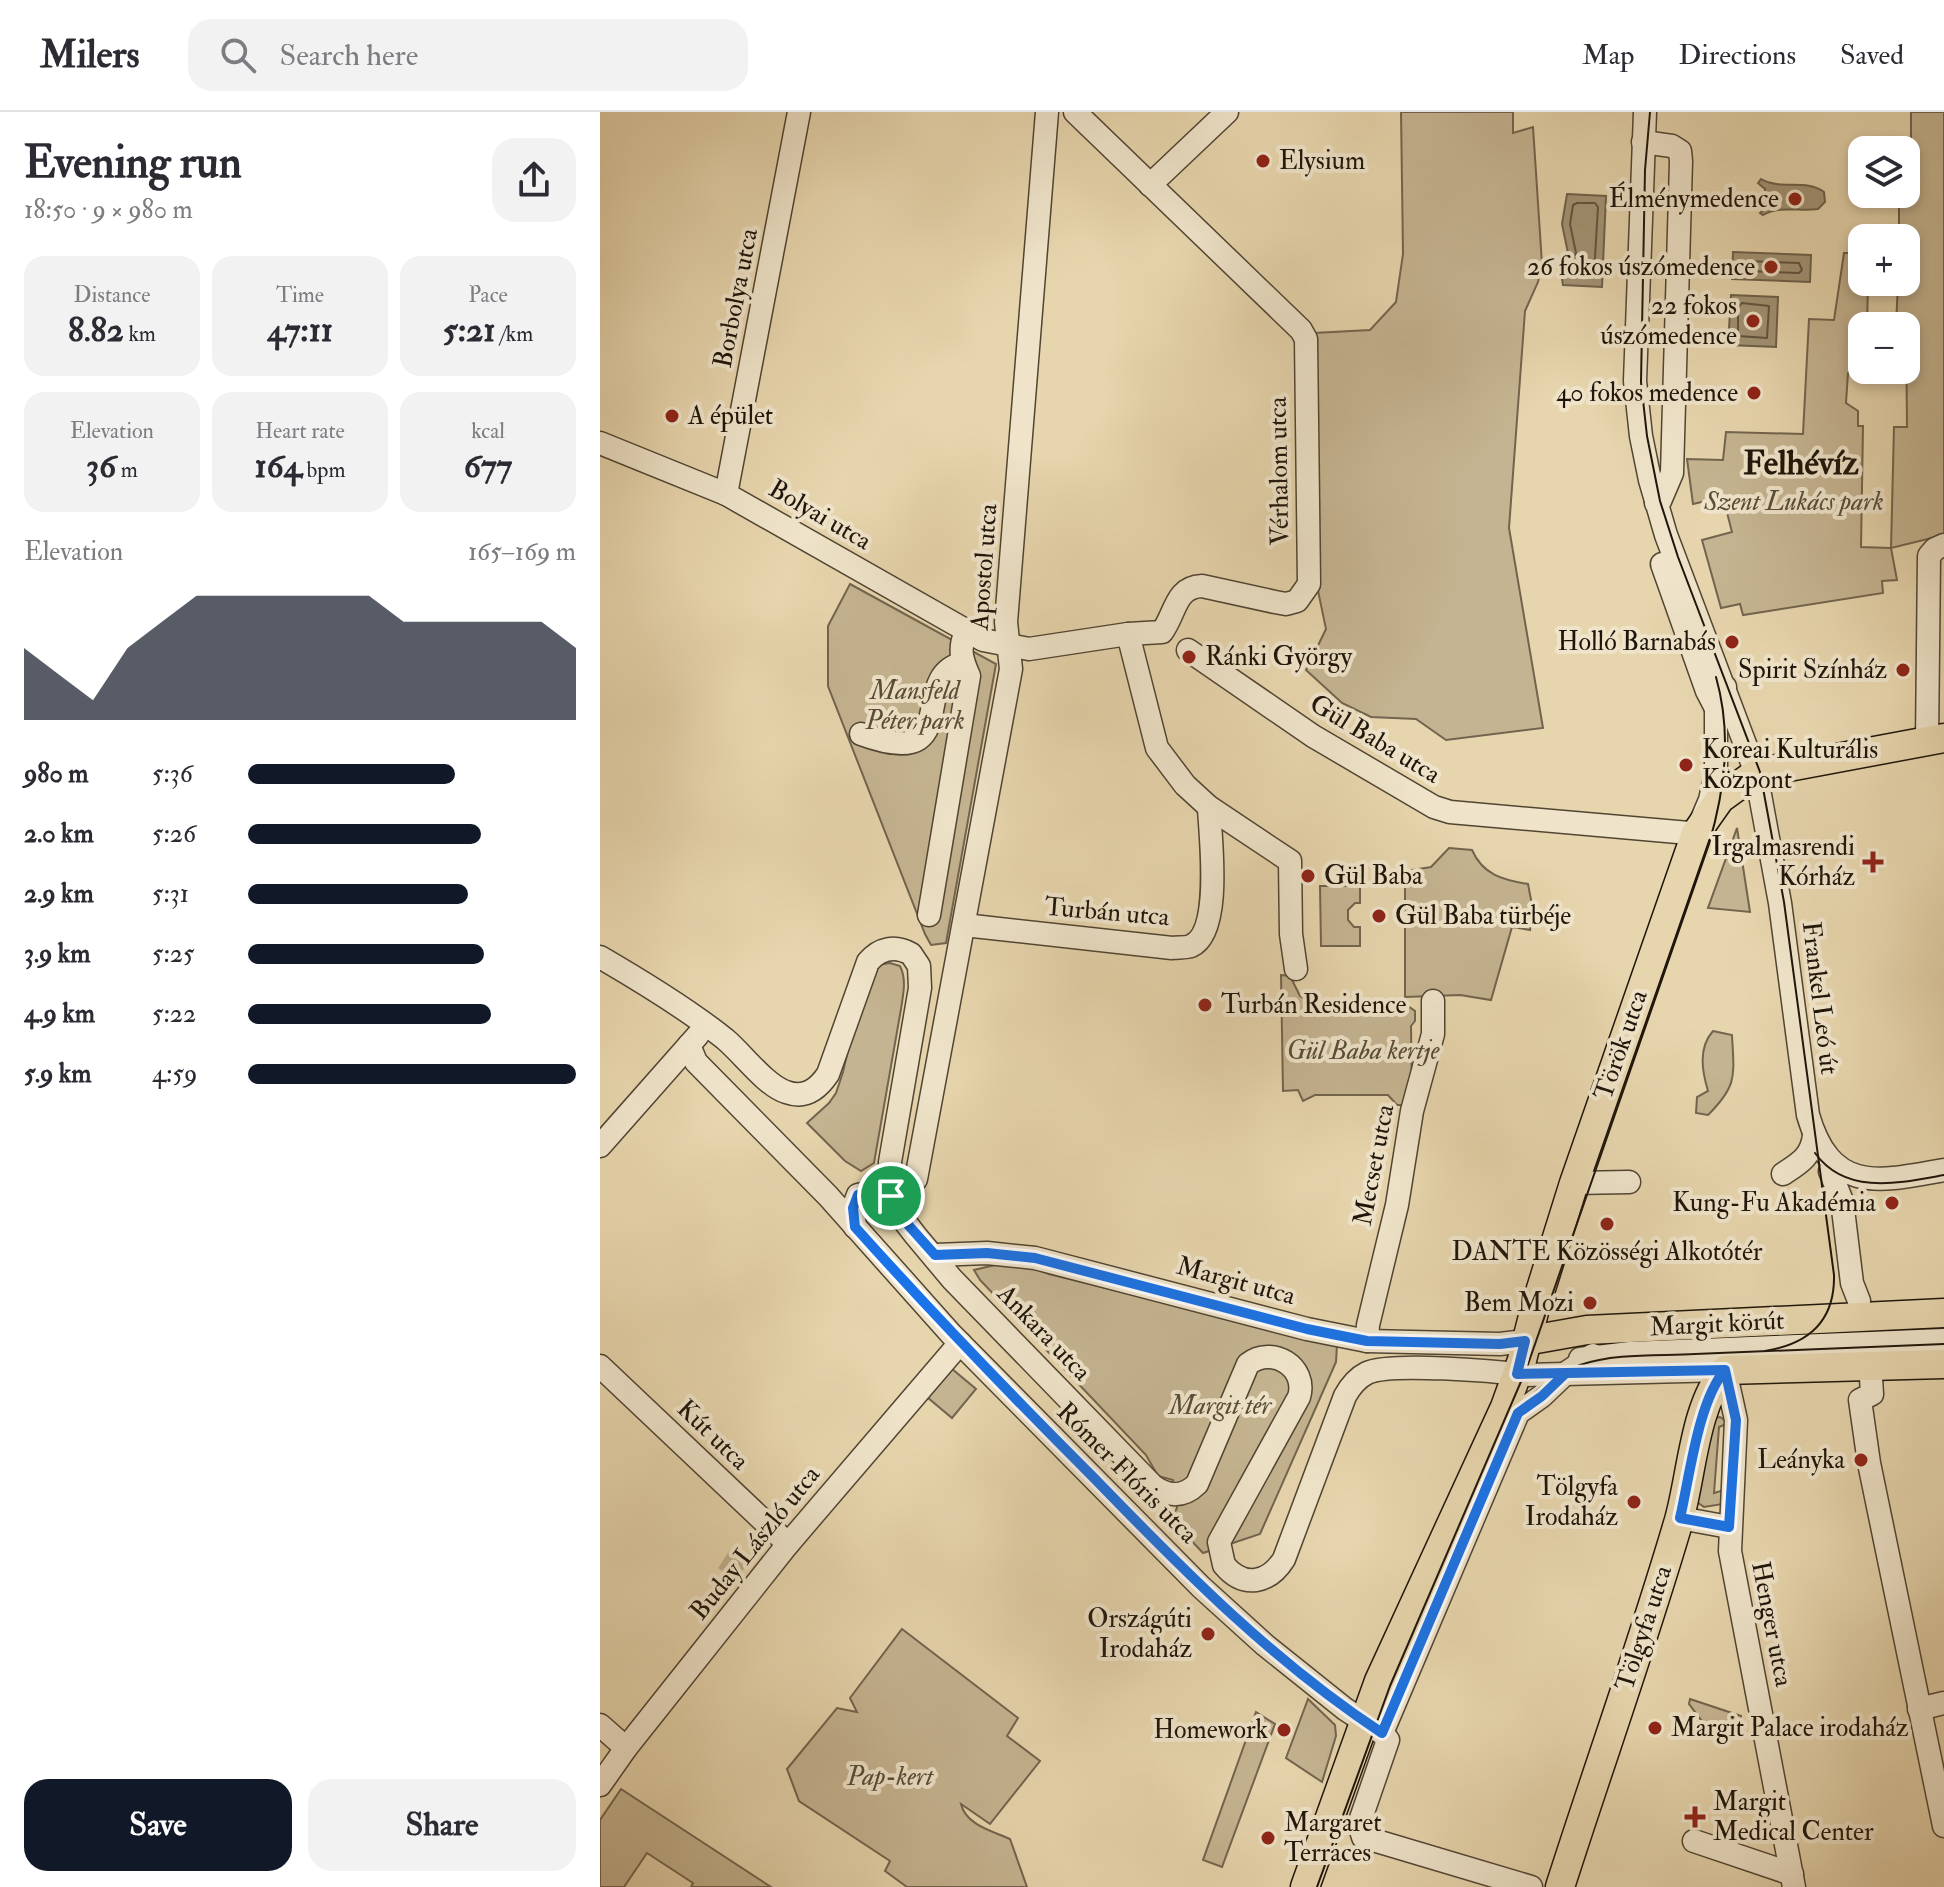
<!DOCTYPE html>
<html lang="en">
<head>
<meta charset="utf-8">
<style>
	:root { --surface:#fff; --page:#f2f2f3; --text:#2b2b33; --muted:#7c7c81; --line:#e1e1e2; --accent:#111827 }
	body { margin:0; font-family:"IM FELL Double Pica",serif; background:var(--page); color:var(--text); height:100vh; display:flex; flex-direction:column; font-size:30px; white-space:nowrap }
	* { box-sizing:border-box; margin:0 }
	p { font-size:26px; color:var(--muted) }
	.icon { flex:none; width:44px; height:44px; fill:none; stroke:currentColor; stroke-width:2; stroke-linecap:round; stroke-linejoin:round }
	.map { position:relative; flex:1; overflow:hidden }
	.side { display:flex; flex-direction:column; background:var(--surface); width:600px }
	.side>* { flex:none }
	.tools { position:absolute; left:1248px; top:24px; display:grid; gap:16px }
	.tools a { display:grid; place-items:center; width:72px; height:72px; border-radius:16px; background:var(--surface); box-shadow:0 4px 12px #0003; font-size:40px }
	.pin { position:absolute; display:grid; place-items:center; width:68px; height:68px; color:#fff; margin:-34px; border:4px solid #fff; border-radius:50%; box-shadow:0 2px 8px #0007 }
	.round { display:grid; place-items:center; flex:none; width:84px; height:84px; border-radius:24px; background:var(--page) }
	.summary { display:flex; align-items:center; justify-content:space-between; height:136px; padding:0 24px }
	h1 { font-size:44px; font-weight:700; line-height:60px }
	.metrics { display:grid; grid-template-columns:repeat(3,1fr); gap:12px; height:136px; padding:8px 24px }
	.metrics div { display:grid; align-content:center; border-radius:20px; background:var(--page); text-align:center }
	.metrics b { font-size:34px; font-weight:700 }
	.metrics small { font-size:22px; font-weight:400 }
	.metrics p { font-size:22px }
	.chart { height:224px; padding:16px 24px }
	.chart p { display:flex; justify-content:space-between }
	.chart svg { width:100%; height:144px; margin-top:8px; fill:var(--accent); opacity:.7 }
	.cta { display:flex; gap:16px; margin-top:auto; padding:16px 24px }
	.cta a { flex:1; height:92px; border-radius:24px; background:var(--accent); color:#fff; font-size:32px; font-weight:700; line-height:92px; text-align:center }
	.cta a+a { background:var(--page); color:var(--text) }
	ul { padding:0 24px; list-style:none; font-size:26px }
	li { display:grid; grid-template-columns:128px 96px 1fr; align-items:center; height:60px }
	li i { height:20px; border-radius:10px; background:var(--accent) }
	header { display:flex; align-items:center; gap:48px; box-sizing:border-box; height:112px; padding:0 40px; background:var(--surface); border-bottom:2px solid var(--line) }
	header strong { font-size:38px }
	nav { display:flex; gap:44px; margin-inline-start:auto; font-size:28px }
	.search { width:560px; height:72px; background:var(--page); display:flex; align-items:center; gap:20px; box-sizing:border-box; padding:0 28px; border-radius:24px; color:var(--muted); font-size:30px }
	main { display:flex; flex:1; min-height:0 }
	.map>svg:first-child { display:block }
</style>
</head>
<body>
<header>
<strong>Milers</strong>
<div class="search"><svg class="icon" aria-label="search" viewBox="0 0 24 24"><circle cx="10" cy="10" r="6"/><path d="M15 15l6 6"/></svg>Search here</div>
<nav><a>Map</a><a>Directions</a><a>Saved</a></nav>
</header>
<main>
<section class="side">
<div class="summary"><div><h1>Evening run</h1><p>18:50 · 9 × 980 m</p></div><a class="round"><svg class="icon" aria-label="share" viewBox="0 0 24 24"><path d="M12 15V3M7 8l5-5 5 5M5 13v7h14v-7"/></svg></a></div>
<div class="metrics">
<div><p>Distance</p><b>8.82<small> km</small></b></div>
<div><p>Time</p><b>47:11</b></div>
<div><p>Pace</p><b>5:21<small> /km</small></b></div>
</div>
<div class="metrics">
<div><p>Elevation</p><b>36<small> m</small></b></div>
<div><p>Heart rate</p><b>164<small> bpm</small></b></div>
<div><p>kcal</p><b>677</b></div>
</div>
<div class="chart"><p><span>Elevation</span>165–169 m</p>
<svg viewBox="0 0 160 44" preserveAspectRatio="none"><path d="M0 44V22L10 30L20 38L30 22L40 14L50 6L60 6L70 6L80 6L90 6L100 6L110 14L120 14L130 14L140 14L150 14L160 22V44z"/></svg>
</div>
<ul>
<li><b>980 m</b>5:36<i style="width:63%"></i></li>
<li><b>2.0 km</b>5:26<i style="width:71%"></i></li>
<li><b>2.9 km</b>5:31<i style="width:67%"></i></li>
<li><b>3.9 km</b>5:25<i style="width:72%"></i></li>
<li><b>4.9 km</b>5:22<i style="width:74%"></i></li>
<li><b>5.9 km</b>4:59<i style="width:100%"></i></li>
</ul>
<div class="cta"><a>Save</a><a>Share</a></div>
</section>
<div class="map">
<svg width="1344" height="1775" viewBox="0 0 1344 1775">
	<rect width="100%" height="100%" fill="#e7d5ad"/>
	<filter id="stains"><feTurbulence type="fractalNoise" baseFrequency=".0025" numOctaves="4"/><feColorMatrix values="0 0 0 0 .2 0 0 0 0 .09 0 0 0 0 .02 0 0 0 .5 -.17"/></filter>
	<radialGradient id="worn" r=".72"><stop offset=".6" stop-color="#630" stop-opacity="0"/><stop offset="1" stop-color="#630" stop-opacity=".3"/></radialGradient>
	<g fill="#c5b491" stroke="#72644e" stroke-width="2">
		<path d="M801 0H913V21L933 15 942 152 938 170 925 199 909 416 943 616 846 628 816 607 771 605 742 591 706 558 726 517 717 474 714 221 770 218 796 190 803 142Z"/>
		<path d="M1311 0H1344V423L1291 436 1297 468 1282 469 1283 481 1143 503 1140 492 1121 496 1102 428 1132 420 1123 385 1093 392 1087 347 1123 348 1126 320 1203 322 1209 207 1234 208 1244 141H1262V170H1268L1267 214H1262V253L1248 261 1246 291 1258 299V314H1263L1261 435 1291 436 1294 315H1307L1306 214H1296L1298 170H1306V126H1299V82H1306V46L1311 44Z"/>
		<path d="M250 472 396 552 346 831 331 833 325 822 228 574V514Z"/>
		<path d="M1137 716 1150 800 1108 796Z"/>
		<path d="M849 736 872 738C883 763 903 768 928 772L933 798 930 818 912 815 891 888 860 883 805 885V759L831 755Z"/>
		<path d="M720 774H760V791H755L748 798V808L754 815H760V834H721Z"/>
		<path d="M290 851 300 854C307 868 303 883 301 897L274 1051 261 1059 245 1049 207 1011 229 991 236 981 243 960 259 891 278 853Z"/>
		<path d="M681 863 690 864 700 884 718 894H808L815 899V909L811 914 812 993H797L788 983H715L703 989 698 978 683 979Z"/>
		<path d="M1113 919 1132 923C1134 964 1138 973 1108 1003L1096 1001 1097 985 1108 979C1102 959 1098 936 1113 919Z"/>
		<path d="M399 1152H422L449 1162 737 1233 736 1250 660 1422 603 1441 571 1407 577 1396 573 1368 558 1364 546 1343 380 1168 374 1158Z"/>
		<path d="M351 1256 376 1277 352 1306 327 1285Z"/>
		<path d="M1120 1305 1129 1311 1119 1315 1114 1381 1124 1378 1123 1392 1104 1395 1097 1390 1114 1306Z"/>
		<path d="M302 1517 418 1606 407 1624 440 1649 390 1712 361 1692C366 1713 392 1719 410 1727L427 1775H307L285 1759 290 1749 199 1689 187 1657 237 1596 257 1600 250 1586Z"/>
		<path d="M708 1587 735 1613 736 1624 722 1670 686 1646Z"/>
		<path d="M1090 1587 1141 1604 1138 1615 1134 1620 1105 1613 1089 1592Z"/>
		<path d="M656 1600 675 1612 622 1755 603 1748Z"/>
		<path d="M21 1677 171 1775H91L93 1771 47 1741 24 1775H0V1708Z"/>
	</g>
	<g fill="#a39476" stroke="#6e614b" stroke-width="2">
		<path d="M1161 67C1181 79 1206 66 1224 80L1225 90 1218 97C1200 100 1180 93 1163 103L1160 101 1165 96V77L1158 71Z"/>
		<path d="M967 82 1006 84 1002 175 963 173 960 155 968 141 962 112Z"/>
		<path d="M1133 140 1211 143 1210 170 1132 167Z"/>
		<path d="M1131 183 1178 185 1176 235 1128 233Z"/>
	</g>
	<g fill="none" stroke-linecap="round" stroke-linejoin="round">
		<g stroke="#605440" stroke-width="2">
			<path d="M977 91H995L998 95 994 162 991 166 973 165 970 162 969 156 976 141 970 112 973 93Z"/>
			<path d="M1144 149 1199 151 1202 158 1199 161 1144 159 1140 153Z"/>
			<path d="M1142 191 1169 194 1167 226 1138 224V195Z"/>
		</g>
		<path stroke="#bfaf8c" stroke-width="22" stroke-dasharray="22 11" stroke-linecap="butt" d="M124 1447 146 1461"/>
		<defs>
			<g id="minor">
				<path d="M1045 0 1035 269 1041 324 1050 368 1066 423 1156 661 1180 791 1208 1003C1231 1082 1278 1070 1344 1058"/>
				<path d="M1043 30 1072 34 1080 39 1081 49 1072 361 1060 389 1056 391"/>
				<path d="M550 73 627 0"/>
				<path d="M0 331 126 382 383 528 429 537 528 522 562 520C576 501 575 475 602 474L675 490 686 492 697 489 709 472 706 227 701 218 475 0"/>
				<path d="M126 382 199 0"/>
				<path d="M1062 452 1107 579 1121 606"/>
				<path d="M528 522 557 636 585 673 609 695 690 749 691 822 696 857"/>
				<path d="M588 538 713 624 834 695 850 700 1089 721H1096L1110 688 1116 661V599L1125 575"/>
				<path d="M261 622C367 661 306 565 363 551"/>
				<path d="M1327 629 1329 444 1335 437 1344 433"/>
				<path d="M329 803 369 564C362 548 358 537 366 520"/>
				<path d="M364 813 572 836C578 835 586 836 591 834 623 820 610 724 609 695"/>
				<path d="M0 845C43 870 86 896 125 927 143 942 165 973 186 980 205 987 218 977 228 962L268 850C280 836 295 833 311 842L319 854 320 876 290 1050 291 1084 302 1106 316 1124 352 1167 552 1373C567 1385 583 1386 597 1372L648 1252C672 1233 708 1255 699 1285L619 1430 624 1453C644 1477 669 1471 684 1447L745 1284C750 1275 757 1266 767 1261 790 1250 895 1259 924 1263L1125 1258 1136 1308 1130 1439 1194 1775"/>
				<path d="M89 933 96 950 228 1084 351 1222 601 1475 665 1533 745 1597 782 1621 788 1628 759 1712 763 1725 931 1775"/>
				<path d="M0 1034 98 923"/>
				<path d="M1230 1059 1242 1089 1252 1171 1259 1189"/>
				<path d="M1183 1062C1200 1051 1212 1044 1214 1023"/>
				<path d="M974 1071 1029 1070"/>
				<path d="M291 1084 305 1081 316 1067 411 557 406 510 447 0"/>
				<path d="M255 1115 253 1096 258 1083 272 1080 291 1084"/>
				<path d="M335 1143 387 1141 435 1146 707 1217 767 1229 900 1232 925 1229"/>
				<path d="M767 1229 768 1213 797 1093 812 999 833 922V889"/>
				<path d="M980 1247 1030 1241 1344 1228"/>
				<path d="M0 1254 188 1432"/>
				<path d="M1271 1266 1272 1282 1260 1288 1269 1351 1344 1714"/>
				<path d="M1080 1406 1129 1415"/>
				<path d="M1319 1597 1344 1591"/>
				<path d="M0 1613 26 1636"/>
				<path d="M782 1621 918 1301 942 1284 966 1261 993 1243"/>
				<path d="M0 1673 26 1636 188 1432 360 1231"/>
				<path d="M1094 1729 1192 1762"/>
			</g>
			<g id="major">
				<path d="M925 1229 987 1218 1344 1201"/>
				<path d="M705 1775 779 1569 905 1295 922 1248 935 1196 974 1071 1096 721 1120 687 1156 661 1344 626"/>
				<path d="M960 1775C999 1653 1043 1531 1079 1408 1092 1362 1094 1295 1125 1258L1344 1252"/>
			</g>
		</defs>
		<use href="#minor" stroke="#504533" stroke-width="25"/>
		<use href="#major" stroke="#1e150a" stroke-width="31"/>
		<use href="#minor" stroke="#efe4ca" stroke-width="22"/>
		<use href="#major" stroke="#e7d5ad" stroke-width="28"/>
		<g stroke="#1e150a" stroke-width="2">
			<path d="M1050 0 1045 58 1041 270 1047 324 1060 389 1078 445 1160 660 1184 790 1234 1163C1235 1209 1209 1232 1165 1239"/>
			<path d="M1215 1041C1246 1084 1300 1071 1344 1063"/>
			<path d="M913 1311C924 1284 953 1263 980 1253 1015 1241 1058 1244 1095 1242 1178 1238 1261 1235 1344 1232"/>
			<path d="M717 1775 790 1574 926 1258 1109 732C1125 677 1132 622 1116 565"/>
		</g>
	</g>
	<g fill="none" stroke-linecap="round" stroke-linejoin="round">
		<defs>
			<path id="route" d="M291 1084 302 1106 335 1143 387 1141 435 1146 707 1217 767 1229 900 1232 925 1229 917 1262 966 1261 1125 1258 1136 1308 1129 1415 1080 1406C1090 1363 1098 1290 1125 1258L966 1261 942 1284 918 1301 782 1621C674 1550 584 1459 495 1367 413 1285 333 1202 255 1115L253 1096 258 1083 272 1080 291 1084"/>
		</defs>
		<use href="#route" stroke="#fff" stroke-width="16"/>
		<use href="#route" stroke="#1a73e8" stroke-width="10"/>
	</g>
	<g fill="#8f2418" stroke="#efe4ca" stroke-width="3">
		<circle cx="663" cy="49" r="8"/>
		<circle cx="1195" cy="87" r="8"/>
		<circle cx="1171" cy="155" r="8"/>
		<circle cx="1153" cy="209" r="8"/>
		<circle cx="1154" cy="281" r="8"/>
		<circle cx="72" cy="304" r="8"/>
		<circle cx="1132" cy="530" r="8"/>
		<circle cx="589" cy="545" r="8"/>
		<circle cx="1303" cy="558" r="8"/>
		<circle cx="1086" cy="653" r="8"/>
		<path d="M1269 738h8v8h8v8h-8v8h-8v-8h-8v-8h8z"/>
		<circle cx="708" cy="764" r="8"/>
		<circle cx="779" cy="804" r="8"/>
		<circle cx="605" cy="893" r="8"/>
		<circle cx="1292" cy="1091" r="8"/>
		<circle cx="1007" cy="1112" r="8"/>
		<circle cx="990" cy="1191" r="8"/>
		<circle cx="1261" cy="1348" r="8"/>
		<circle cx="1034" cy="1390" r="8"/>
		<circle cx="608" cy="1522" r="8"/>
		<circle cx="1055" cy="1616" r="8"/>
		<circle cx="684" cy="1618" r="8"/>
		<path d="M1091 1693h8v8h8v8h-8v8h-8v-8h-8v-8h8z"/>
		<circle cx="668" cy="1726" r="8"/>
	</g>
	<g text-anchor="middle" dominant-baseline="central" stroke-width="8" stroke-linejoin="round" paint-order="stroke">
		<g font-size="26" fill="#1e150a" stroke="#efe4ca" text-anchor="end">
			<text x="679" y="49" text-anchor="start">Elysium</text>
			<text x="1179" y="87">Élménymedence</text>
			<text x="1155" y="155">26 fokos úszómedence</text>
			<text x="1137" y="194">22 fokos<tspan x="1137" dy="30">úszómedence</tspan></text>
			<text x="1138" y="281">40 fokos medence</text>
			<text x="88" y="304" text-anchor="start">A épület</text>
			<text x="1116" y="530">Holló Barnabás</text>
			<text x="605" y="545" text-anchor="start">Ránki György</text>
			<text x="1287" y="558">Spirit Színház</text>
			<text x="1102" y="638" text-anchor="start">Koreai Kulturális<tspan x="1102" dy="30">Központ</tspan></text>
			<text x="1255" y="735">Irgalmasrendi<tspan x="1255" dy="30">Kórház</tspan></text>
			<text x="724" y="764" text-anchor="start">Gül Baba</text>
			<text x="795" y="804" text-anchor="start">Gül Baba türbéje</text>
			<text x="621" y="893" text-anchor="start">Turbán Residence</text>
			<text x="1276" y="1091">Kung-Fu Akadémia</text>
			<text x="1007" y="1140" text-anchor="middle">DANTE Közösségi Alkotótér</text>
			<text x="974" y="1191">Bem Mozi</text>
			<text x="1245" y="1348">Leányka</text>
			<text x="1018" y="1375">Tölgyfa<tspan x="1018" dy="30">Irodaház</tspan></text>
			<text x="592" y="1507">Országúti<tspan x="592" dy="30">Irodaház</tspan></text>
			<text x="1071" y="1616" text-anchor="start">Margit Palace irodaház</text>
			<text x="668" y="1618">Homework</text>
			<text x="1113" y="1690" text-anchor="start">Margit<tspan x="1113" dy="30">Medical Center</tspan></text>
			<text x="684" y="1711" text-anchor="start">Margaret<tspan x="684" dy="30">Terraces</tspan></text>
		</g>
		<g font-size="26" fill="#1e150a" stroke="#efe4ca">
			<text transform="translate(136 186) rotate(-79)">Borbolya utca</text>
			<text transform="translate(679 359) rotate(-91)">Vérhalom utca</text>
			<text transform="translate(220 403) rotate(30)">Bolyai utca</text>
			<text transform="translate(384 455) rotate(-86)">Apostol utca</text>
			<text transform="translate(775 627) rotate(31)">Gül Baba utca</text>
			<text transform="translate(507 800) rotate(5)">Turbán utca</text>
			<text transform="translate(1220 886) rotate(83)">Frankel Leó út</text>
			<text transform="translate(1021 933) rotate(-71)">Török utca</text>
			<text transform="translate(774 1053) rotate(-79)">Mecset utca</text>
			<text transform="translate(636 1169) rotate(15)">Margit utca</text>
			<text transform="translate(1117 1212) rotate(-3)">Margit körút</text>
			<text transform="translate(444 1221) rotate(46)">Ankara utca</text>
			<text transform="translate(113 1323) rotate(44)">Kút utca</text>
			<text transform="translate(527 1361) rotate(45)">Rómer Flóris utca</text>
			<text transform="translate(155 1431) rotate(-51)">Buday László utca</text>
			<text transform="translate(1172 1512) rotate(79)">Henger utca</text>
			<text transform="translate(1044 1516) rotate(-72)">Tölgyfa utca</text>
		</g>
		<g font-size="26" font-style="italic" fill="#584d39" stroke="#efe4ca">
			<text x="1194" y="390">Szent Lukács park</text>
			<text x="315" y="579">Mansfeld<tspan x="315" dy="30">Péter park</tspan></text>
			<text x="763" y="939">Gül Baba kertje</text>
			<text x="620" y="1294">Margit tér</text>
			<text x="290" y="1665">Pap-kert</text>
		</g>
		<g font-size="34" font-weight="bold" fill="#1e150a" stroke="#efe4ca">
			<text x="1201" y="351">Felhévíz</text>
		</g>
	</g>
	<rect width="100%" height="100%" filter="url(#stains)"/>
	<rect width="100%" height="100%" fill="url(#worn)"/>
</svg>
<div class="tools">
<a><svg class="icon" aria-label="layers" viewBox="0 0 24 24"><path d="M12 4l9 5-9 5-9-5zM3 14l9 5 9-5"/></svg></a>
<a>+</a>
<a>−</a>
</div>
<div class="pin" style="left:291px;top:1084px;background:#1e9e55"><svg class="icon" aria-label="arrive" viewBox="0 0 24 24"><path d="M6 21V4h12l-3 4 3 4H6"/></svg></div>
</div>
</main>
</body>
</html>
